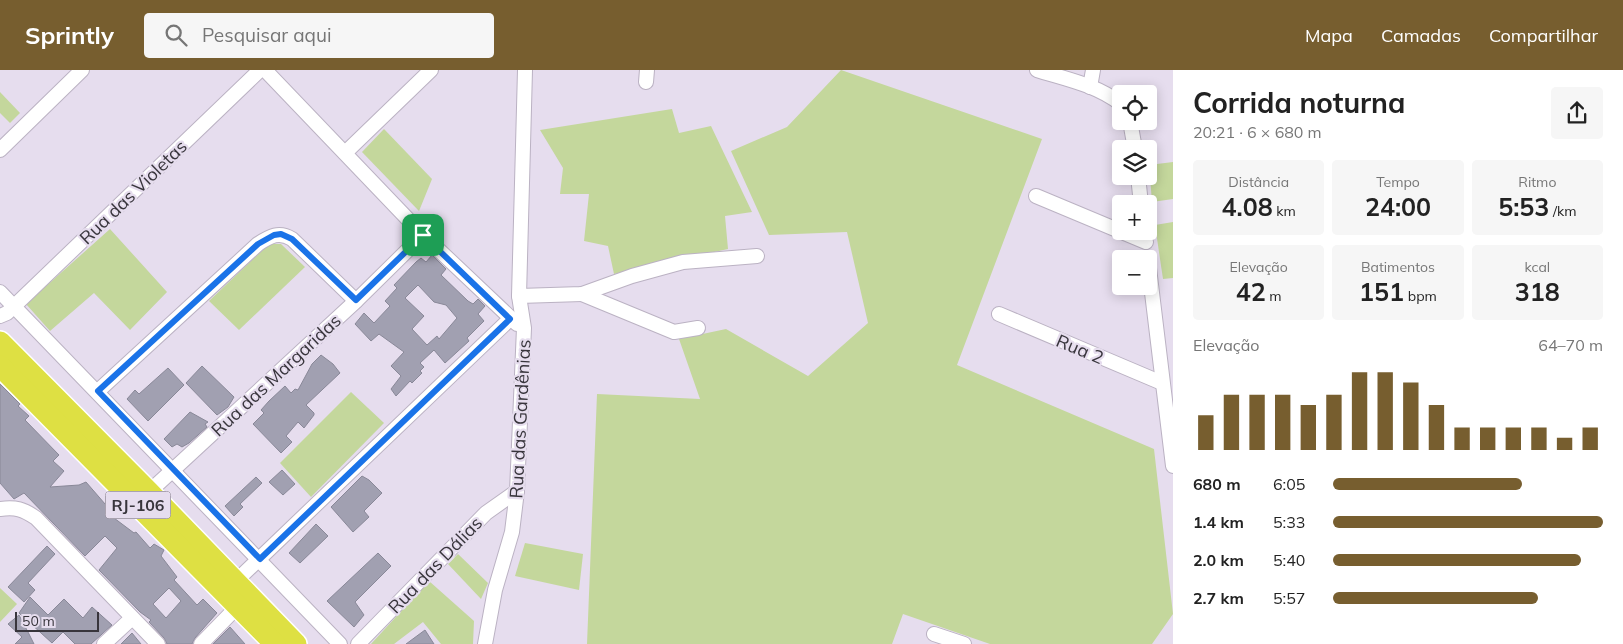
<!DOCTYPE html>
<html lang="pt">
<head>
<meta charset="utf-8">
<style>
	:root { --surface:#fff; --page:#f6f6f6; --text:#222; --muted:#767676; --accent:#775e2f }
	body { margin:0; font-family:Mulish,sans-serif; background:var(--page); color:var(--text); height:100vh; display:flex; flex-direction:column; font-size:19px; white-space:nowrap }
	* { box-sizing:border-box; margin:0 }
	p { font-size:16px; color:var(--muted) }
	.icon { flex:none; width:28px; height:28px; fill:none; stroke:currentColor; stroke-width:2; stroke-linecap:round; stroke-linejoin:round }
	.map { position:relative; flex:1; overflow:hidden }
	.panel { display:flex; flex-direction:column; background:var(--surface); width:450px }
	.panel>* { flex:none }
	.buttons { position:absolute; left:1112px; top:15px; display:grid; gap:10px }
	.buttons a { display:grid; place-items:center; width:45px; height:45px; border-radius:5px; background:var(--surface); box-shadow:0 2px 12px #0003; font-size:25px }
	.scale { position:absolute; left:15px; bottom:12px; width:84px; box-sizing:border-box; padding-left:5px; border:2px solid #38353c; border-top:0; font-size:14px; line-height:18px; white-space:nowrap; color:#38353c; -webkit-text-stroke:4px #e6ddee; paint-order:stroke }
	.pin { position:absolute; display:grid; place-items:center; width:42px; height:42px; color:#fff; margin:-21px; border-radius:10px; box-shadow:0 2px 8px #0006 }
	.round { display:grid; place-items:center; flex:none; width:52px; height:52px; border-radius:5px; background:var(--page) }
	.headline { display:flex; align-items:center; justify-content:space-between; height:85px; padding:0 20px }
	h1 { font-size:28px; font-weight:700; line-height:38px }
	.metrics { display:grid; grid-template-columns:repeat(3,1fr); gap:8px; height:85px; padding:5px 20px }
	.metrics div { display:grid; align-content:center; border-radius:5px; background:var(--page); text-align:center }
	.metrics b { font-size:25px; font-weight:700 }
	.metrics small { font-size:14px; font-weight:400 }
	.metrics p { font-size:14px }
	.chart { height:140px; padding:10px 20px }
	.chart p { display:flex; justify-content:space-between }
	.chart svg { width:100%; height:90px; margin-top:5px; stroke:var(--accent); stroke-width:6 }
	ul { padding:0 20px; list-style:none; font-size:16px }
	li { display:grid; grid-template-columns:80px 60px 1fr; align-items:center; height:38px }
	li i { height:12px; border-radius:6px; background:var(--accent) }
	header { display:flex; align-items:center; gap:30px; box-sizing:border-box; height:70px; padding:0 25px; background:var(--accent); color:#fff }
	header strong { font-size:24px }
	nav { display:flex; gap:28px; margin-inline-start:auto; font-size:18px }
	.search { width:350px; height:45px; background:var(--page); display:flex; align-items:center; gap:12px; box-sizing:border-box; padding:0 18px; border-radius:5px; color:var(--muted); font-size:19px }
	main { display:flex; flex:1; min-height:0 }
	.map>svg:first-child { display:block }
</style>
</head>
<body>
<header>
<strong>Sprintly</strong>
<div class="search"><svg class="icon" aria-label="search" viewBox="0 0 24 24"><circle cx="10" cy="10" r="6"/><path d="M15 15l6 6"/></svg>Pesquisar aqui</div>
<nav><a>Mapa</a><a>Camadas</a><a>Compartilhar</a></nav>
</header>
<main>
<div class="map">
<svg width="1173" height="574" viewBox="0 0 1173 574">
	<rect width="100%" height="100%" fill="#e6ddee"/>
	<g fill="#c4d79c">
		<path d="M841 0 1042 69 957 295 1154 379 1173 544 1152 574H990L903 544 892 574H587L597 324 700 329 679 269 726 259 808 306 868 253 847 162 769 165 731 81 787 57Z"/>
		<path d="M0 22 20 43 10 53 0 43Z"/>
		<path d="M672 39 679 63 711 56 752 142 725 146 728 179 614 204 608 176 584 171 589 124H560L563 98 540 60Z"/>
		<path d="M384 59 432 109 419 141 362 82Z"/>
		<path d="M1173 92V129L1152 132 1149 95Z"/>
		<path d="M1173 152V208L1163 209 1155 155Z"/>
		<path d="M110 159 167 222 130 260 94 223 50 261 26 234Z"/>
		<path d="M269 174H281L305 197 239 260 209 231Z"/>
		<path d="M351 322 384 353 311 427 280 393Z"/>
		<path d="M525 473 583 484 579 520 515 506Z"/>
		<path d="M458 484 488 513 481 529 448 494Z"/>
		<path d="M429 511 474 551 473 574H441L423 552 394 574H371Z"/>
		<path d="M0 518 17 534 0 552Z"/>
	</g>
	<g fill="#a1a0b1" stroke="#898898" fill-rule="evenodd">
		<path d="M432 185 446 199 441 205 468 231 473 234 478 229 485 236 478 244 484 251 467 268 469 271 445 293 434 280 420 293 424 297 420 301 422 303 412 313 410 311 396 326 391 319 401 306 391 296 404 282 379 264 371 271 355 254 364 243 374 253 390 236 385 231 397 218 394 215 416 192 421 188 426 192ZM418 215 434 232 446 235 457 248 439 269 437 266 427 275 412 259 424 246 405 228Z"/>
		<path d="M321 285 333 294 340 303 306 335 314 343V345L304 358 298 352 286 366 292 372 281 383 253 354 264 343 261 340 269 331 285 316 291 323 295 319 298 320 312 294Z"/>
		<path d="M202 296 234 327 228 337 217 345 186 313Z"/>
		<path d="M168 298 184 315 148 351 127 329 135 320 139 324Z"/>
		<path d="M0 314 20 334 18 336 29 346 25 350 59 385 53 391 64 401 50 417 79 415 86 412 112 442 110 445 134 463 136 462 150 478 154 474 164 480 161 486 177 507 174 510 197 535 203 529 217 543 195 568 192 574H167L164 568 149 552 151 550 140 542 99 500 117 478 105 466 85 486 24 423 14 429 0 413ZM169 518 181 531 166 548 153 534Z"/>
		<path d="M190 342 208 352 205 354 207 357 189 373 182 377 177 374 172 377 164 369Z"/>
		<path d="M282 400 295 414 283 425 269 412Z"/>
		<path d="M362 406 369 410 382 423 364 441 369 447 353 462 331 437Z"/>
		<path d="M256 407 262 413 240 434 243 437 234 446 225 436Z"/>
		<path d="M316 454 328 466 300 493 289 483Z"/>
		<path d="M47 476 55 484 28 513 35 520 24 532 8 517Z"/>
		<path d="M378 483 391 496 355 532 364 545 354 557 327 531Z"/>
		<path d="M30 527 48 545 64 529 83 548 92 537 112 555 91 574H75L63 562 52 573 19 543Z"/>
		<path d="M19 545 29 564 34 574H15L22 567 8 554Z"/>
		<path d="M230 557 245 574H213Z"/>
		<path d="M425 560 434 574H406Z"/>
		<path d="M132 563 141 574H121Z"/>
	</g>
	<g fill="none" stroke-linecap="round" stroke-linejoin="round">
		<defs>
			<g id="minor">
				<path d="M265 0 423 165 517 254"/>
				<path d="M1037 0C1066 9 1097 15 1121 34"/>
				<path d="M646 12 647 0"/>
				<path d="M1090 17 1093 0"/>
				<path d="M1130 51 1135 79"/>
				<path d="M0 80 82 0"/>
				<path d="M345 83 431 0"/>
				<path d="M1138 106 1141 134"/>
				<path d="M1036 126 1146 172"/>
				<path d="M1149 198 1173 396"/>
				<path d="M0 222 340 574"/>
				<path d="M582 224 674 262 698 258"/>
				<path d="M519 226 582 224 632 206 683 192 757 186"/>
				<path d="M999 244 1162 313"/>
				<path d="M0 246 7 243 260 0"/>
				<path d="M98 321 258 174C270 166 279 161 292 169L356 231"/>
				<path d="M149 422 356 231 423 165"/>
				<path d="M0 439C16 437 23 439 36 448L158 574"/>
				<path d="M235 512 510 249"/>
				<path d="M934 564 964 574"/>
				<path d="M104 574 131 549"/>
				<path d="M201 574 238 536"/>
				<path d="M358 574 486 443 517 421"/>
				<path d="M485 574 495 520 512 462 517 421 524 258 519 226 525 0"/>
			</g>
			<g id="highway">
				<path d="M0 272 149 422 296 574"/>
				<path d="M0 296 275 574"/>
			</g>
		</defs>
		<use href="#minor" stroke="#bbb2c3" stroke-width="16"/>
		<use href="#highway" stroke="#fff" stroke-width="24"/>
		<use href="#minor" stroke="#fff" stroke-width="14"/>
		<use href="#highway" stroke="#dee043" stroke-width="21"/>
	</g>
	<g fill="none" stroke-linecap="round" stroke-linejoin="round">
		<defs>
			<path id="route" d="M281 164 292 169 356 230 423 165 510 249 260 489 98 321 258 174 274 165Z"/>
		</defs>
		<use href="#route" stroke="#fff" stroke-width="10"/>
		<use href="#route" stroke="#1a73e8" stroke-width="6"/>
	</g>
	<g text-anchor="middle" dominant-baseline="central" stroke-width="4.5" stroke-linejoin="round" paint-order="stroke">
		<rect fill="#e6ddee" stroke="#6c6771" stroke-width="1" x="105.5" y="421.5" width="65" height="27" rx="4"/>
		<g font-size="16" font-weight="bold" fill="#38353c">
			<text x="138" y="435">RJ-106</text>
		</g>
		<g font-size="18" fill="#38353c" stroke="#e6ddee">
			<text transform="translate(133 122) rotate(-44)">Rua das Violetas</text>
			<text transform="translate(1080 279) rotate(23)">Rua 2</text>
			<text transform="translate(276 305) rotate(-43)">Rua das Margaridas</text>
			<text transform="translate(520 349) rotate(-87)">Rua das Gardênias</text>
			<text transform="translate(435 495) rotate(-46)">Rua das Dálias</text>
		</g>
	</g>
</svg>
<div class="buttons">
<a><svg class="icon" aria-label="locate" viewBox="0 0 24 24"><circle cx="12" cy="12" r="6"/><path d="M12 2v4M12 18v4M2 12h4M18 12h4"/></svg></a>
<a><svg class="icon" aria-label="layers" viewBox="0 0 24 24"><path d="M12 4l9 5-9 5-9-5zM3 14l9 5 9-5"/></svg></a>
<a>+</a>
<a>−</a>
</div>
<div class="scale">50 m</div>
<div class="pin" style="left:423px;top:165px;background:#1e9e55"><svg class="icon" aria-label="arrive" viewBox="0 0 24 24"><path d="M6 21V4h12l-3 4 3 4H6"/></svg></div>
</div>
<section class="panel">
<div class="headline"><div><h1>Corrida noturna</h1><p>20:21 · 6 × 680 m</p></div><a class="round"><svg class="icon" aria-label="share" viewBox="0 0 24 24"><path d="M12 15V3M7 8l5-5 5 5M5 13v7h14v-7"/></svg></a></div>
<div class="metrics">
<div><p>Distância</p><b>4.08<small> km</small></b></div>
<div><p>Tempo</p><b>24:00</b></div>
<div><p>Ritmo</p><b>5:53<small> /km</small></b></div>
</div>
<div class="metrics">
<div><p>Elevação</p><b>42<small> m</small></b></div>
<div><p>Batimentos</p><b>151<small> bpm</small></b></div>
<div><p>kcal</p><b>318</b></div>
</div>
<div class="chart"><p><span>Elevação</span>64–70 m</p>
<svg viewBox="0 0 160 44" preserveAspectRatio="none"><path d="M5 44V27M15 44V17M25 44V17M35 44V17M45 44V22M55 44V17M65 44V6M75 44V6M85 44V11M95 44V22M105 44V33M115 44V33M125 44V33M135 44V33M145 44V38M155 44V33"/></svg>
</div>
<ul>
<li><b>680 m</b>6:05<i style="width:70%"></i></li>
<li><b>1.4 km</b>5:33<i style="width:100%"></i></li>
<li><b>2.0 km</b>5:40<i style="width:92%"></i></li>
<li><b>2.7 km</b>5:57<i style="width:76%"></i></li>
</ul>
</section>
</main>
</body>
</html>
